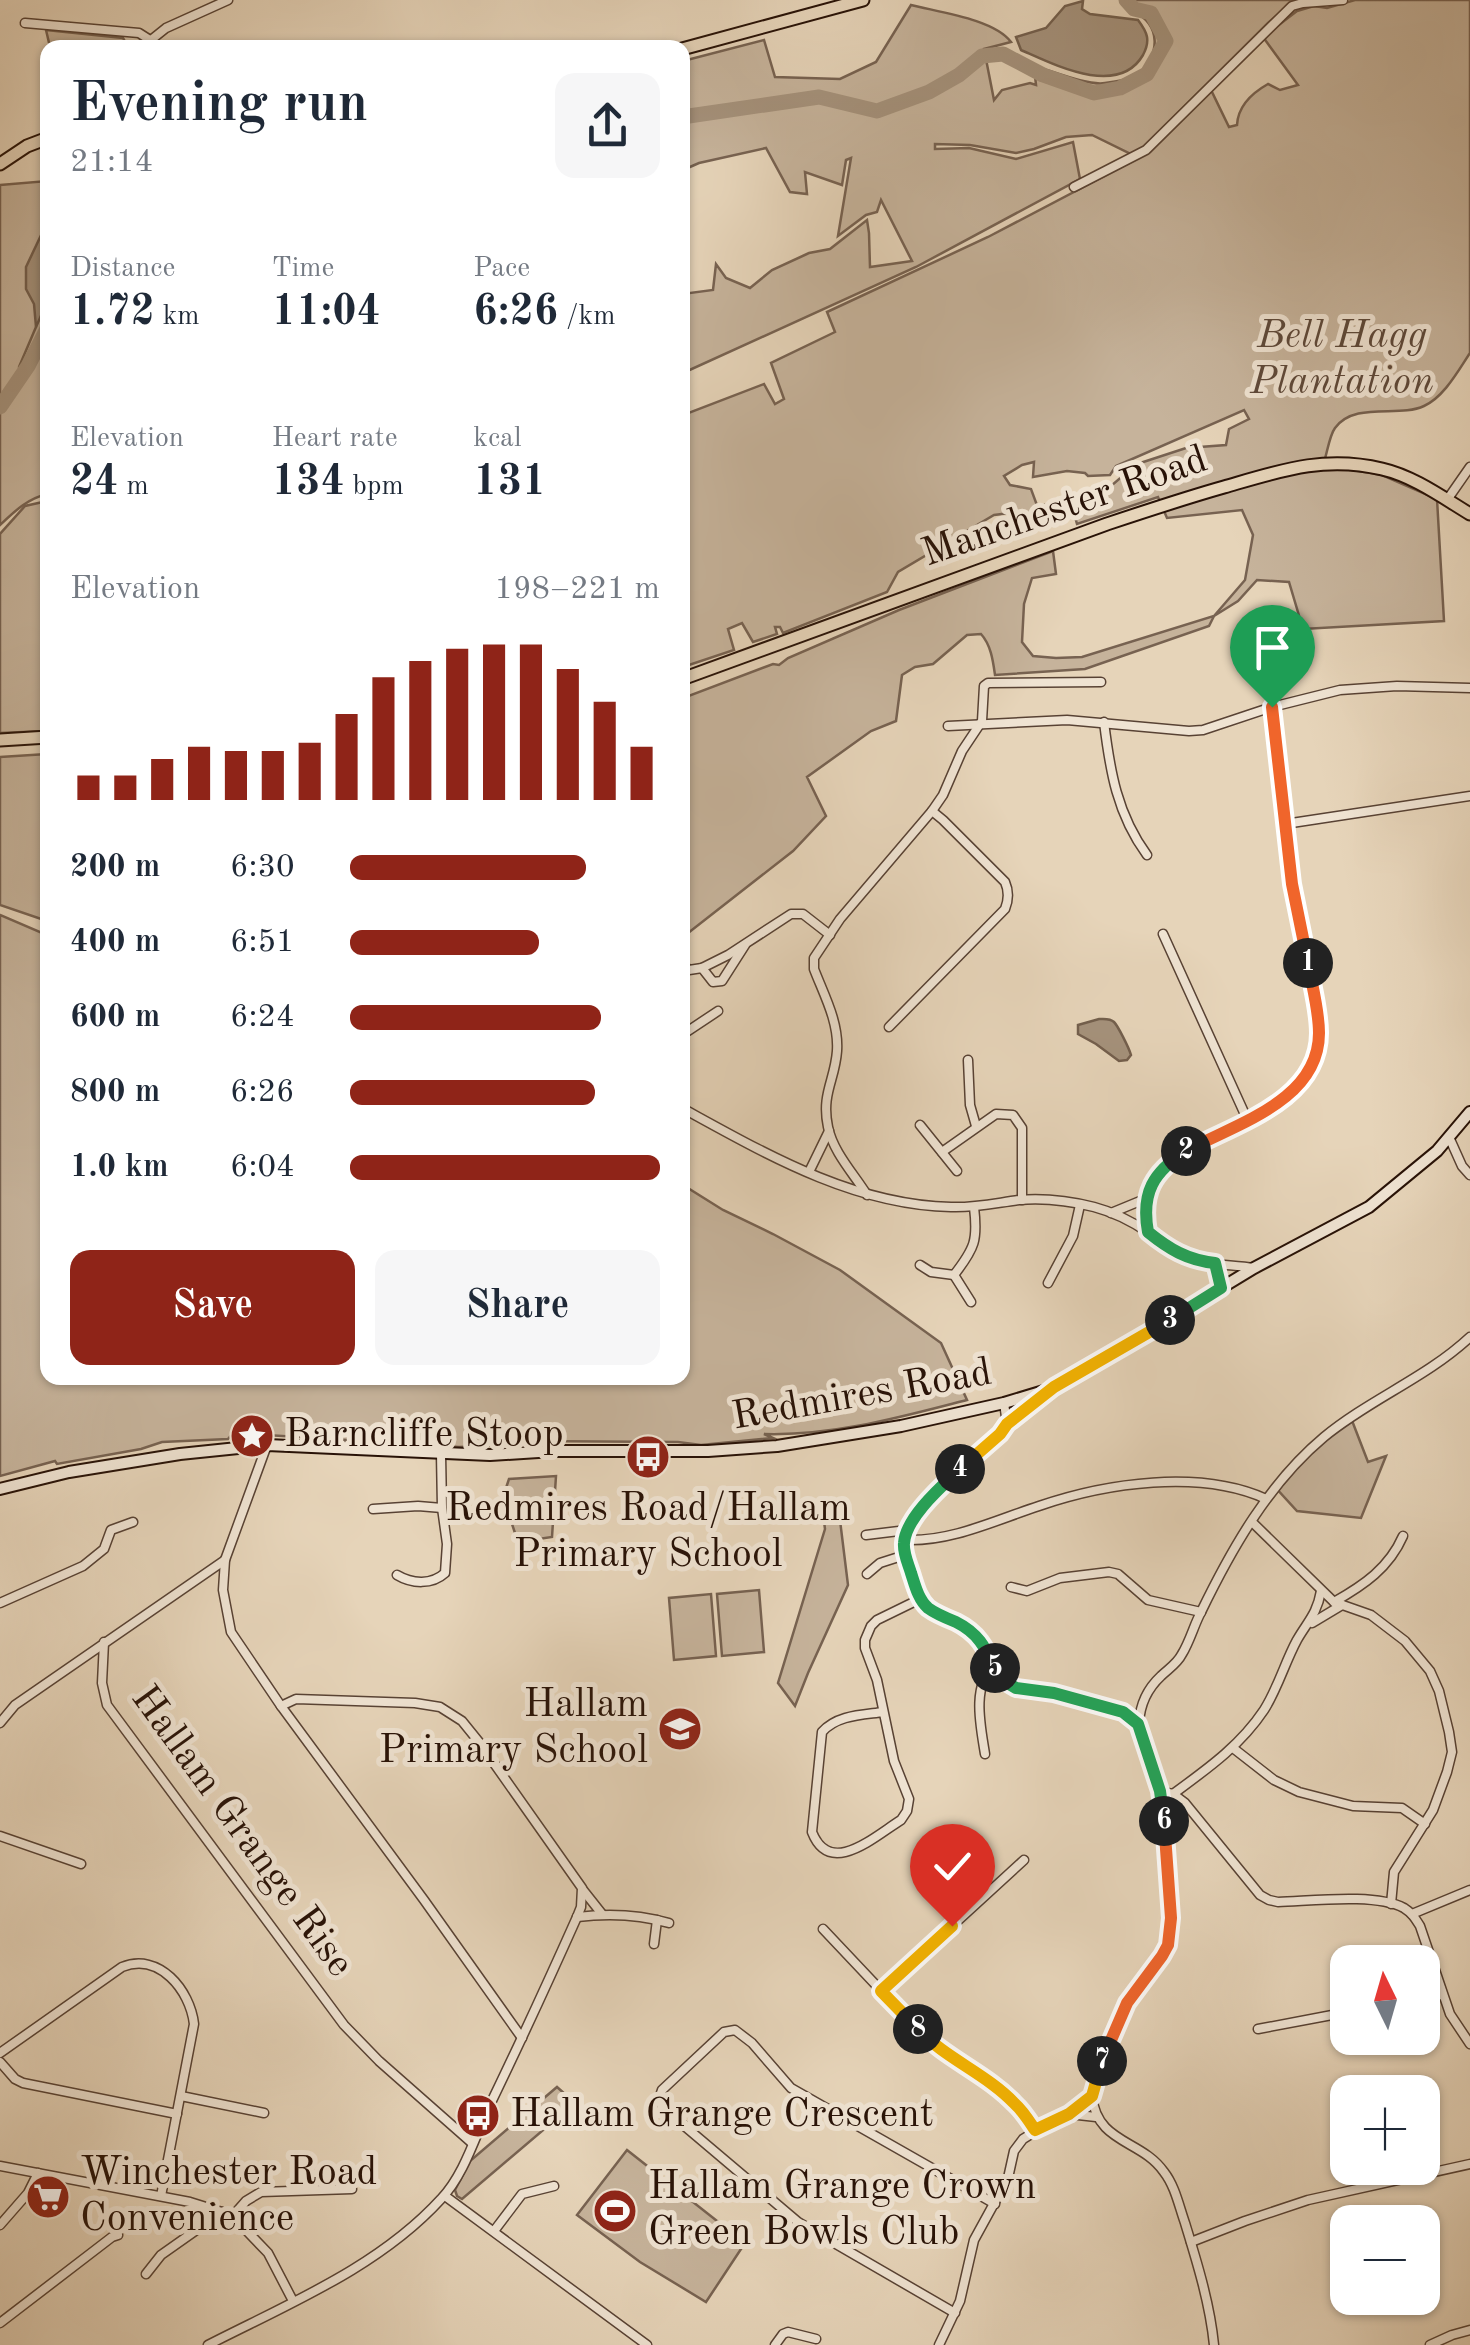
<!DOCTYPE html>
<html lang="en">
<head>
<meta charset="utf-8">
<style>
	:root { --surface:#fff; --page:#f6f6f7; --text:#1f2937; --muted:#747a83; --accent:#8f2418 }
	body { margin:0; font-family:"Old Standard TT",serif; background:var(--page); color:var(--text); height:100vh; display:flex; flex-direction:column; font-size:38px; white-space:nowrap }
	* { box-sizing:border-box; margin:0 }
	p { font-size:32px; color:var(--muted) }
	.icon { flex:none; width:55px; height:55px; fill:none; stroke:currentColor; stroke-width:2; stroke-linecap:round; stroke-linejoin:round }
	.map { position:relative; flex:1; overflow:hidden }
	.panel { position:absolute; left:40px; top:40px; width:650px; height:1345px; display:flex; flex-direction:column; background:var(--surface); border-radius:20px; box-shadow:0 2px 8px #0004 }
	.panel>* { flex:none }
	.needle { width:65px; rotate:355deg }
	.controls { position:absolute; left:1330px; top:1945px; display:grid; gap:20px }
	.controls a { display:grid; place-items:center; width:110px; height:110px; border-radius:20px; background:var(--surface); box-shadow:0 2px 8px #0004; font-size:50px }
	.pin { position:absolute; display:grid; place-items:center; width:85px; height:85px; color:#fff; margin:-102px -42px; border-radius:50% 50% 50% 0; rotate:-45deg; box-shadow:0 0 10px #0007 }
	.pin .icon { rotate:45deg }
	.km { position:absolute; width:50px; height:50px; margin:-25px; border-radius:50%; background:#222; color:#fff; font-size:28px; line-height:50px; text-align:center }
	.round { display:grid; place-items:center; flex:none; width:105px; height:105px; border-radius:20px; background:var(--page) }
	.summary { display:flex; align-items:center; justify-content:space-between; height:170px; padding:0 30px }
	h1 { font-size:55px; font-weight:700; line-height:75px }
	.metrics { display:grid; grid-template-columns:repeat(3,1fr); gap:15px; height:170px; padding:10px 30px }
	.metrics div { display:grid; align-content:center }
	.metrics b { font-size:42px; font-weight:700 }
	.metrics small { font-size:28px; font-weight:400 }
	.metrics p { font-size:28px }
	.chart { height:280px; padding:20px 30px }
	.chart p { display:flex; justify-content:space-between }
	.chart svg { width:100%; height:180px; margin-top:10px; stroke:var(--accent); stroke-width:6 }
	.action { display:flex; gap:20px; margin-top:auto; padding:20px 30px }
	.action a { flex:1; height:115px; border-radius:20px; background:var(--accent); color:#fff; font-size:40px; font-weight:700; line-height:115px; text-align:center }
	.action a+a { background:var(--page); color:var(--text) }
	ul { padding:0 30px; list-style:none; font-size:32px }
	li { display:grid; grid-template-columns:160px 120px 1fr; align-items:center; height:75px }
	li i { height:25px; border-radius:12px; background:var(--accent) }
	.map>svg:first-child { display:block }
</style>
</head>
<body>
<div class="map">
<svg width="1470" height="2345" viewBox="0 0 1470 2345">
	<rect width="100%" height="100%" fill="#e6d4b9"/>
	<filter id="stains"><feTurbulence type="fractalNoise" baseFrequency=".002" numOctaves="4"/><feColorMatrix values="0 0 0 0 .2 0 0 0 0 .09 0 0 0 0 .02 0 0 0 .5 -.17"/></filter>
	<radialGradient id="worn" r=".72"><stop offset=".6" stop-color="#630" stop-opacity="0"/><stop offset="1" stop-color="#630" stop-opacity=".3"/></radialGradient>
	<g fill="#c6b39b" stroke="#776251" stroke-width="2.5">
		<path d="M1131 0H1301L1292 2 1268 23 1145 146 1131 154 1092 135 1066 137 1034 149 1016 153 970 145 935 144V149L969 148 1016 159 1073 142 1080 179 916 267 683 373 682 294 713 290 716 264 726 278 750 288 772 270 809 253 830 249 867 220 869 233 870 267 912 261 881 200 877 212 866 215 838 236 851 158 846 160 842 185 805 172 807 194 790 192 766 148 699 163 683 170V61L764 40 775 77 840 79 876 62 911 5C938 12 994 19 1011 42L984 49 994 100 1002 90 1030 83 1036 85 1034 66C1052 71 1088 86 1105 83 1113 82 1129 79 1136 75 1161 59 1162 21 1132 12Z"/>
		<path d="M1355 0H1470V353C1458 371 1444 397 1424 406 1399 418 1355 401 1335 428 1329 436 1327 455 1323 465L1382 475 1437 499 1444 621 1303 629 1289 582 1257 580 1238 601 1214 616 1209 626 1085 669 995 675C993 661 991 645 981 634L967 635 933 664 915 667 902 675 896 721 871 731 807 777 826 816 793 851 683 937V698L773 664 779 665 788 658 899 610 1053 551 1056 574 1032 578 1024 604 1022 642 1033 656 1056 658 1082 657 1214 616 1245 580 1253 535 1242 510 1167 518 1158 497 1077 524 1075 517 1125 474V468L1186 448 1226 445 1229 429 1249 419 1244 410 1116 466 1110 475 1088 476 1085 473 1067 471 1033 477 1034 462 1022 465 1004 476 1010 485 1031 489 1038 508 1044 505 1050 521 1045 526 1021 523 1019 512 994 515 898 572 887 592 783 633 780 627H775L777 634 753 642 742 623 728 629 734 650 683 667V415L764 384 775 404 784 399 771 363 835 332 827 312 988 237 1150 152 1211 90 1229 127 1237 125C1238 106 1252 93 1268 84L1280 90 1298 85 1263 37 1297 11 1314 6 1327 8Z"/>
		<path d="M46 30 123 38 128 47H50Z"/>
		<path d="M47 181V494C27 499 15 511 0 525V185Z"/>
		<path d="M47 501V731L0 733V534L25 506Z"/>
		<path d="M47 754H48L47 921 0 905V757Z"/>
		<path d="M0 915 47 935 48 1378H682L683 1185 723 1210 773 1234 840 1270 941 1343 967 1400C901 1417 834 1436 764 1434L773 1438 701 1445 678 1442 524 1441 517 1445 459 1447 233 1433 228 1439 162 1442 141 1449 57 1464 55 1461 0 1476Z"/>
		<path d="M1351 1418 1368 1462 1386 1456 1361 1518 1297 1511 1275 1487 1288 1471Z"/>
		<path d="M556 1476 552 1537 518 1542 503 1497 509 1479Z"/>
		<path d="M838 1504 848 1585 808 1673 795 1706 778 1683 825 1529 822 1506Z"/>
		<path d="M759 1590 764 1652 722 1656 717 1594Z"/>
		<path d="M711 1594 716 1656 674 1660 669 1598Z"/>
		<path d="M557 2087 575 2103 462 2199 457 2196 455 2190 470 2161Z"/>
		<path d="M627 2150 745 2243 706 2302 640 2262 577 2215Z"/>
	</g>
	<g fill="#a5927c" stroke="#735f4d" stroke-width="2.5">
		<path d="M1083 1 1082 9 1090 14 1138 20C1147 32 1151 40 1143 55 1118 98 1053 64 1021 50L1016 37 1046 28 1065 6Z"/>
		<path d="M47 228V302L36 327 34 304 26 289V267L43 231Z"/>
		<path d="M1099 1019C1104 1019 1110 1018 1114 1022 1118 1026 1129 1048 1131 1055L1127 1060 1119 1061 1096 1044 1078 1034V1025Z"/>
	</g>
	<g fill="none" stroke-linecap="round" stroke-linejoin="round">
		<path stroke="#735f4d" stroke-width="2.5" d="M22 375 19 367 36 327"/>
		<g stroke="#a5927c" stroke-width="15">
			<path d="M682 117 819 97 877 111 929 92 959 75 982 56 1003 54 1043 75 1094 93 1120 88 1147 74 1166 41 1151 13 1134 9 1126 0"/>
			<path d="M0 407 28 366 48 327"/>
		</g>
		<defs>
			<g id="street">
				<path d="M25 23 139 33 150 40"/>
				<path d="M141 48 166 28 228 0"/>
				<path d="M1074 187 1146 150 1292 6 1303 3 1343 0"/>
				<path d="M1447 500 1470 467"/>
				<path d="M1104 722C1110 771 1117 814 1147 855"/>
				<path d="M948 726 1067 720 1189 731 1203 730 1272 707 1340 690 1397 686 1470 688"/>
				<path d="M1285 824 1470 796"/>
				<path d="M1163 934 1247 1119"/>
				<path d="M682 964 689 970 702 968 728 955 791 914H803L830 935"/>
				<path d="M702 968 713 982 722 981 745 945"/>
				<path d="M889 1027 1005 909C1009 899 1009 891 1005 882L943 820 932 811"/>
				<path d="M682 1035 718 1011"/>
				<path d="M968 1060 970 1105 976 1126"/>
				<path d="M682 1108C766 1154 853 1205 951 1207 974 1208 996 1203 1019 1200 1043 1198 1070 1201 1094 1207 1113 1212 1133 1222 1149 1233 1159 1240 1168 1249 1180 1255 1202 1266 1230 1264 1254 1268"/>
				<path d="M920 1125 957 1171"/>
				<path d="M1449 1137 1462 1166 1470 1175"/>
				<path d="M942 1152 996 1114 1013 1115 1022 1128V1200"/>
				<path d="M809 1172 829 1131"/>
				<path d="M867 1195C854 1174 833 1152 828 1127 821 1094 835 1080 837 1051 839 1022 824 995 814 969V958L840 919 932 811 943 795 962 751 982 721 984 686 988 683 1101 682"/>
				<path d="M1111 1213 1145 1199"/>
				<path d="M1148 1232C1146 1222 1143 1210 1145 1201 1146 1194 1152 1186 1155 1180 1165 1163 1180 1154 1196 1145 1251 1116 1315 1102 1319 1030L1293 884 1272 707"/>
				<path d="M1215 1263 1221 1288"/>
				<path d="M920 1265 931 1272 954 1275"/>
				<path d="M1048 1283 1073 1236 1080 1205"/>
				<path d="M971 1302 954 1275C975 1248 978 1240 974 1207"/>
				<path d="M1004 1403 1007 1424 1000 1434 939 1489 916 1516 907 1530 905 1555 920 1599 931 1610 968 1628 977 1636 986 1647 999 1674 1011 1686 1054 1693 1123 1713 1139 1723 1160 1791 1173 1794 1185 1803 1260 1895 1269 1900 1278 1902C1312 1901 1375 1893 1404 1908 1412 1913 1415 1918 1420 1926L1450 2014 1470 2044"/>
				<path d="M1007 1424 1046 1393"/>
				<path d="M267 1445 225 1560 223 1590 231 1632 281 1706 424 1900 522 2038"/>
				<path d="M373 1509 418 1506 442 1508"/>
				<path d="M1252 1522 1334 1602 1371 1615 1405 1641 1430 1671 1439 1691 1449 1732 1452 1752 1447 1772 1433 1810 1394 1872 1391 1904"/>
				<path d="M866 1535 907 1530"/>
				<path d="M905 1540C951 1542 996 1520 1039 1506 1106 1483 1200 1469 1266 1499"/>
				<path d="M867 1574 880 1563 905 1555"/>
				<path d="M397 1575C412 1584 432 1585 445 1573L447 1544 442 1508 441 1454"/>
				<path d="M1011 1587 1027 1591 1060 1578 1109 1572 1118 1574 1148 1600 1201 1612"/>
				<path d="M1334 1602C1364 1585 1389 1568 1403 1536"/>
				<path d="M0 1603 83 1566 104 1549 111 1530 133 1522"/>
				<path d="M1312 1623 1342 1605"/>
				<path d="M104 1642 102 1683 107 1705 344 2025 379 2061 472 2143"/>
				<path d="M883 1712C862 1715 837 1715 822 1732L812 1832C830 1878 875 1836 901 1820L907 1811 909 1799 894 1761 877 1680 865 1648V1640L871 1626 877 1620 920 1599"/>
				<path d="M0 1723 15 1705 225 1560"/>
				<path d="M1139 1723C1140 1705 1147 1689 1161 1676 1168 1669 1177 1664 1182 1654 1190 1641 1194 1625 1201 1612 1232 1548 1269 1483 1324 1437 1370 1399 1426 1378 1470 1337"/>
				<path d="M1233 1748 1274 1780 1299 1792 1353 1806 1402 1808 1425 1824"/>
				<path d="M985 1754C981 1728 971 1685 994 1666"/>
				<path d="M1173 1794C1207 1769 1240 1746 1264 1710 1278 1688 1285 1662 1297 1640 1308 1621 1317 1614 1321 1591"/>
				<path d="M0 1836 81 1864"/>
				<path d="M583 1890 602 1914"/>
				<path d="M1412 1914 1470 1890"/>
				<path d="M577 1917C609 1913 638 1914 669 1923"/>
				<path d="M823 1929 925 2037 1004 2093 1017 2105 1035 2130"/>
				<path d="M654 1944 657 1920"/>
				<path d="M881 1991 1024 1860"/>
				<path d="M1422 1998 1441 1995"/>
				<path d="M1258 2029 1348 2012"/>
				<path d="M0 2053 122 1967C159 1952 190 1990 194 2024L161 2196"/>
				<path d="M0 2062 15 2079 23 2083 177 2114"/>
				<path d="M181 2096 264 2113"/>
				<path d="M1092 2096C1097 2144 1141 2139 1164 2172 1175 2186 1179 2206 1185 2223 1197 2262 1210 2304 1214 2345"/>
				<path d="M1069 2114 1092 2096 1105 2053 1127 2003 1162 1956 1168 1945 1171 1918 1160 1791"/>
				<path d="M0 2166 190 2202 222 2212 243 2227 268 2253 293 2301"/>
				<path d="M445 2196 647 2345"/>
				<path d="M231 2218 246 2201 261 2192 352 2189"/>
				<path d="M0 2225 28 2193 38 2173"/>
				<path d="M494 2231 522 2194 554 2186"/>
				<path d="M1191 2242 1245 2221 1308 2200 1470 2164"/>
				<path d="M146 2274 161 2255 222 2212"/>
				<path d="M955 2313 798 2222 662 2107 660 2096 662 2090 724 2032 735 2030 752 2043 791 2088 995 2204"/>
				<path d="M0 2323 112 2237 118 2235"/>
				<path d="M208 2345C288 2304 379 2267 441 2199 463 2176 474 2140 487 2111 518 2047 548 1982 577 1917L581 1907 582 1888 479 1742 462 1721 440 1707 415 1703 296 1699 281 1706"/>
				<path d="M775 2345 783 2334 788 2332 816 2339"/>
				<path d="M939 2345 960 2301 974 2240 1008 2178 1014 2151 1023 2139 1052 2121 1069 2114 1096 2117"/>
				<path d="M1430 2345 1452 2335 1470 2330"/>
			</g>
			<path id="secondary" d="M0 1489 69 1472 180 1454 267 1445 490 1455 554 1451H708L777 1446 901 1426 1004 1403 1047 1390 1076 1376 1254 1268 1369 1207 1437 1151 1470 1112"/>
			<g id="primary">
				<path d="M682 49 863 0"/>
				<path d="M0 164 27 146 48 138"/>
				<path d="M682 679 1107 524C1146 511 1185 498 1224 487 1279 471 1324 455 1382 469 1413 476 1442 497 1470 514"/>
				<path d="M0 740 48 737"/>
			</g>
		</defs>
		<use href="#street" stroke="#584234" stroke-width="11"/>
		<use href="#secondary" stroke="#281207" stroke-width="14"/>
		<use href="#primary" stroke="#281207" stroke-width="15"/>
		<use href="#street" stroke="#efe3d2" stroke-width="8"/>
		<use href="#secondary" stroke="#efe3d2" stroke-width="10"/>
		<use href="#primary" stroke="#e6d4b9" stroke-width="11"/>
	</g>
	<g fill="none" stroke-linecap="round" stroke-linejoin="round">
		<defs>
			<path id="split-1" d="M1272 707 1292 884 1308 963"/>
			<path id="split-2" d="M1186 1151C1235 1124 1319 1101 1319 1033 1319 1010 1312 986 1308 963"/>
			<path id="split-3" d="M1170 1320 1221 1288 1215 1263C1187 1260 1169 1249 1148 1232 1141 1193 1153 1172 1186 1151"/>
			<path id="split-4" d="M960 1469 1000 1434 1007 1424 1054 1387 1170 1320"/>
			<path id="split-5" d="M960 1469C942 1486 906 1517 904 1543 903 1553 908 1563 911 1573 915 1585 918 1599 928 1608 936 1614 946 1618 956 1622 978 1633 985 1647 995 1668"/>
			<path id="split-6" d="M995 1668 1006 1682 1016 1688 1054 1693 1123 1712 1138 1724 1160 1791 1164 1821"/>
			<path id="split-7" d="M1102 2061 1127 2003 1162 1956 1168 1945 1171 1918 1164 1821"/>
			<path id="split-8" d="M918 2029C946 2059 987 2074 1015 2104 1023 2111 1029 2121 1035 2130L1069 2114 1092 2096 1102 2061"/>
			<path id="split-9" d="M918 2029 881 1991 952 1926"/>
		</defs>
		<use href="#split-1" stroke="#fff" stroke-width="20"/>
		<use href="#split-2" stroke="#fff" stroke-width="20"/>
		<use href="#split-3" stroke="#fff" stroke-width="20"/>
		<use href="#split-4" stroke="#fff" stroke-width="20"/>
		<use href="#split-5" stroke="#fff" stroke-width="20"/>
		<use href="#split-6" stroke="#fff" stroke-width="20"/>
		<use href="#split-7" stroke="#fff" stroke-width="20"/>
		<use href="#split-8" stroke="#fff" stroke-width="20"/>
		<use href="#split-9" stroke="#fff" stroke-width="20"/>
		<use href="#split-1" stroke="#f0652b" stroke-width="12"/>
		<use href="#split-2" stroke="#f0652b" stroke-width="12"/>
		<use href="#split-3" stroke="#22a559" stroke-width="12"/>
		<use href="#split-4" stroke="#f5b400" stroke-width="12"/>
		<use href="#split-5" stroke="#22a559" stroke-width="12"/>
		<use href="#split-6" stroke="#22a559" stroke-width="12"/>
		<use href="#split-7" stroke="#f0652b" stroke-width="12"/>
		<use href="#split-8" stroke="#f5b400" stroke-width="12"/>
		<use href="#split-9" stroke="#f5b400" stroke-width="12"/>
	</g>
	<defs>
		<symbol id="sight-disc" viewBox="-11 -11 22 22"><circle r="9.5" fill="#8f2418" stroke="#efe3d2"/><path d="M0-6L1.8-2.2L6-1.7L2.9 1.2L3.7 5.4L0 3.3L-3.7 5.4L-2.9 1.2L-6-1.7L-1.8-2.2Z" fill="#fff"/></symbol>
		<symbol id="bus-disc" viewBox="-11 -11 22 22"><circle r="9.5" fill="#8f2418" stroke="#efe3d2"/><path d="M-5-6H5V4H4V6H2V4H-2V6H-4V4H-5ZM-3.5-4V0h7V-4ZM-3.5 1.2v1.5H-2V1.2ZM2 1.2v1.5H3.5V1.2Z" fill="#fff"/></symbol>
		<symbol id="school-disc" viewBox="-11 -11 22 22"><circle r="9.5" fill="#8f2418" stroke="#efe3d2"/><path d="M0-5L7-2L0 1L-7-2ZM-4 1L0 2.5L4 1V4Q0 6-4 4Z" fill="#fff"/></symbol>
		<symbol id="supermarket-disc" viewBox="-11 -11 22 22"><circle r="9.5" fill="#8f2418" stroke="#efe3d2"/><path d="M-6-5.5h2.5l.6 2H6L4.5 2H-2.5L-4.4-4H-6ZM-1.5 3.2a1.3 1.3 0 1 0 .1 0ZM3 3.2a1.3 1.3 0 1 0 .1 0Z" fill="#fff"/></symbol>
		<symbol id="stadium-disc" viewBox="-11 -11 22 22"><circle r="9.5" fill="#8f2418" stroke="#efe3d2"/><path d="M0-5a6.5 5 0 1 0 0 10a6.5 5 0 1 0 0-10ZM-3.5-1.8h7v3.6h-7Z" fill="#fff"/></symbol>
	</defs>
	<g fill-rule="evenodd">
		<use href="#sight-disc" x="227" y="1411" width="50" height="50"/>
		<use href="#bus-disc" x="623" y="1432" width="50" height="50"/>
		<use href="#school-disc" x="655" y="1704" width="50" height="50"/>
		<use href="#bus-disc" x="453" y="2091" width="50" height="50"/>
		<use href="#supermarket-disc" x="23" y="2172" width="50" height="50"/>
		<use href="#stadium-disc" x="590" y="2186" width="50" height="50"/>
	</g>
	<g text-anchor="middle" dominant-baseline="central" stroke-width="10" stroke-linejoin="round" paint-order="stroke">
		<g font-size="40" font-style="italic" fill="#5f4a3b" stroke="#efe3d2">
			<text x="1342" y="337">Bell Hagg<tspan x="1342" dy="46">Plantation</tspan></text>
		</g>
		<g font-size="40" fill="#281207" stroke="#efe3d2">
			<text transform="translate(1065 508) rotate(-19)">Manchester Road</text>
			<text transform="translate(862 1396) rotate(-10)">Redmires Road</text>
			<text transform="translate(241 1832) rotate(54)">Hallam Grange Rise</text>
		</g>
		<g font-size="40" fill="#281207" stroke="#efe3d2" text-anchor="start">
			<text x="284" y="1436">Barncliffe Stoop</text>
			<text x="648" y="1510" text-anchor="middle">Redmires Road/Hallam<tspan x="648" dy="46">Primary School</tspan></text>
			<text x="648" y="1706" text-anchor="end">Hallam<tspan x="648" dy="46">Primary School</tspan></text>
			<text x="510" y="2116">Hallam Grange Crescent</text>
			<text x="80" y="2174">Winchester Road<tspan x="80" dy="46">Convenience</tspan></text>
			<text x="648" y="2188">Hallam Grange Crown<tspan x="648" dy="46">Green Bowls Club</tspan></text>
		</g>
	</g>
	<rect width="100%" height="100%" filter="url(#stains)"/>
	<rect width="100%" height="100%" fill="url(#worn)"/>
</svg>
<div class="controls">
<a><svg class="needle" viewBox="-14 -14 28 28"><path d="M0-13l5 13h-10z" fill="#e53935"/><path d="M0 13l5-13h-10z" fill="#747a83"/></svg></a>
<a>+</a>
<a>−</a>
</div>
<div class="pin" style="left:1272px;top:707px;background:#1e9e55"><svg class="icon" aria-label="arrive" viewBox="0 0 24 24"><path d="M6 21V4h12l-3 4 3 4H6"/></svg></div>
<div class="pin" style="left:952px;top:1926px;background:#d93025"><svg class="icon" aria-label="check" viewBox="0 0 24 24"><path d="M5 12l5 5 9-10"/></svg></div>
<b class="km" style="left:1308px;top:963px">1</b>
<b class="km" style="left:1186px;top:1151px">2</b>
<b class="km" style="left:1170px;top:1320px">3</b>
<b class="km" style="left:960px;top:1469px">4</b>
<b class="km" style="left:995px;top:1668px">5</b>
<b class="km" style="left:1164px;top:1821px">6</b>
<b class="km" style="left:1102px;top:2061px">7</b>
<b class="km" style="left:918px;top:2029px">8</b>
<section class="panel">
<div class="summary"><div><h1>Evening run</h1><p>21:14</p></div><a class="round"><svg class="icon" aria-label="share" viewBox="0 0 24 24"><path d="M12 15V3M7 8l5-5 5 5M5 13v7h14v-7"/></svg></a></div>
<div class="metrics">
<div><p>Distance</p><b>1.72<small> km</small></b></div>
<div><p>Time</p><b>11:04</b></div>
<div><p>Pace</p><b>6:26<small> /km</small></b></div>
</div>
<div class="metrics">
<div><p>Elevation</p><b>24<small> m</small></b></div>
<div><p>Heart rate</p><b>134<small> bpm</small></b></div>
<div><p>kcal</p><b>131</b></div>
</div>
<div class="chart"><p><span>Elevation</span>198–221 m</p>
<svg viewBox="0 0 160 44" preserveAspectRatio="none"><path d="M5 44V38M15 44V38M25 44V34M35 44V31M45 44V32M55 44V32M65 44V30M75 44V23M85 44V14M95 44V10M105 44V7M115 44V6M125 44V6M135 44V12M145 44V20M155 44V31"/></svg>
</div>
<ul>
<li><b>200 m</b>6:30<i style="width:76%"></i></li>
<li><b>400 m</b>6:51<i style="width:61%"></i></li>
<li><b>600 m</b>6:24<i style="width:81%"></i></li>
<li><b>800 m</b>6:26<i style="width:79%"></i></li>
<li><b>1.0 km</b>6:04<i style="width:100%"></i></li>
</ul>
<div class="action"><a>Save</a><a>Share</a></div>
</section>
</div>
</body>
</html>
